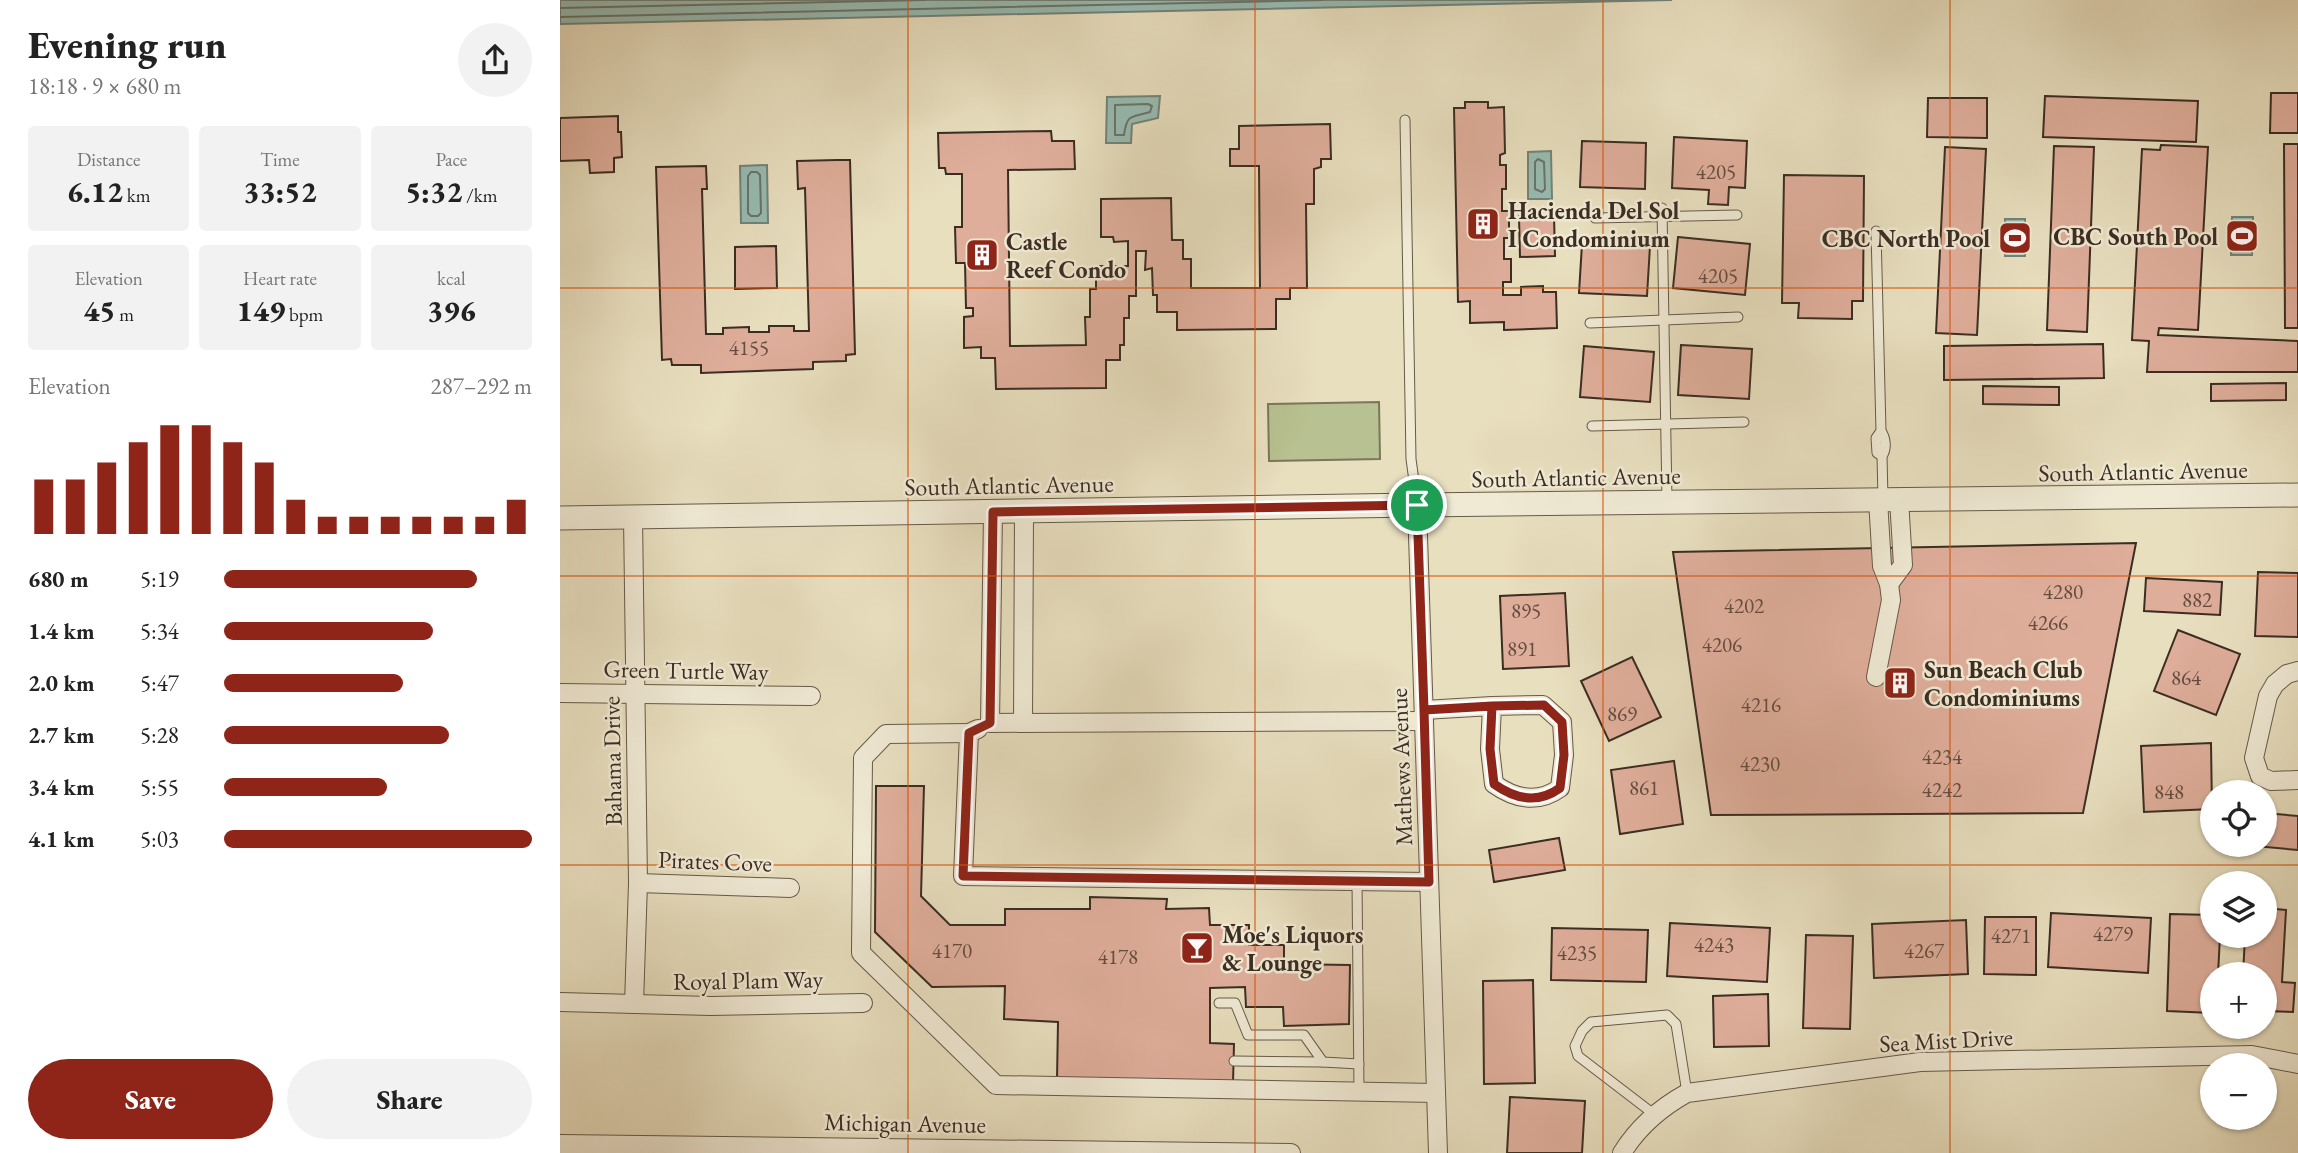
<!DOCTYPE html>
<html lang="en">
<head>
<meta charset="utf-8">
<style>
	:root { --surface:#fff; --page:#f2f2f2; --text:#222; --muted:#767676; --accent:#8f2418 }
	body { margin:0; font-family:"EB Garamond",serif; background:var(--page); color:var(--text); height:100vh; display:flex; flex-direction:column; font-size:26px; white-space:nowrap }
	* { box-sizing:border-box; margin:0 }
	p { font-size:23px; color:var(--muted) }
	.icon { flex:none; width:38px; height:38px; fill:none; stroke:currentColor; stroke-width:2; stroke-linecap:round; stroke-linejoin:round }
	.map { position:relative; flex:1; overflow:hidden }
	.drawer { display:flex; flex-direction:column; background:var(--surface); width:560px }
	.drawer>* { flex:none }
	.tools { position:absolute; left:1640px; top:780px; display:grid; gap:14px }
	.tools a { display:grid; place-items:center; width:77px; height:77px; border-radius:50%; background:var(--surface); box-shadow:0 2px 5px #0004; font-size:35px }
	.pin { position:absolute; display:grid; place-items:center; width:60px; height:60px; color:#fff; margin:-30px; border:4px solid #fff; border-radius:50%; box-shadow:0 2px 7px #0007 }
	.round { display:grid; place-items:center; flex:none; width:74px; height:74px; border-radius:37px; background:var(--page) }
	.head { display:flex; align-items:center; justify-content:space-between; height:119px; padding:0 28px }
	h1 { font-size:38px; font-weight:800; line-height:52px }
	.stats { display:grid; grid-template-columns:repeat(3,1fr); gap:10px; height:119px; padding:7px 28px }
	.stats div { display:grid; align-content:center; border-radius:7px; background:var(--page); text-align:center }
	.stats b { font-size:30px; font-weight:800 }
	.stats small { font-size:19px; font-weight:400 }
	.stats p { font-size:19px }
	.chart { height:196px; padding:14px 28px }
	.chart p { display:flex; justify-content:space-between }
	.chart svg { width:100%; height:126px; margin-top:7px; stroke:var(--accent); stroke-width:6 }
	.button { display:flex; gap:14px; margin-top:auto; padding:14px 28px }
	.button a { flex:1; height:80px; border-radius:42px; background:var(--accent); color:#fff; font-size:28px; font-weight:800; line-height:80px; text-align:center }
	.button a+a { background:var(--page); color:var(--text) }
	ul { padding:0 28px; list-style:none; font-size:23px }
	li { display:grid; grid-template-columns:112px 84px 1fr; align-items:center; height:52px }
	li i { height:18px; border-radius:9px; background:var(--accent) }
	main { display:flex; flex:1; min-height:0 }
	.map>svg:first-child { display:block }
</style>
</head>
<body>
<main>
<section class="drawer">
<div class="head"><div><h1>Evening run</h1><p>18:18 · 9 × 680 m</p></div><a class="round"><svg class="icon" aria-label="share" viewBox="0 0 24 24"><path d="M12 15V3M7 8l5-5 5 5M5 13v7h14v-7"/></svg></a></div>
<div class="stats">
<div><p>Distance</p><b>6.12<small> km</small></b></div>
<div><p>Time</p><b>33:52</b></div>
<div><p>Pace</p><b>5:32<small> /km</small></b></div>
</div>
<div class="stats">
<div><p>Elevation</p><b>45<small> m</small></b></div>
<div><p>Heart rate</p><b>149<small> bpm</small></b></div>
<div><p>kcal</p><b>396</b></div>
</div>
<div class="chart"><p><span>Elevation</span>287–292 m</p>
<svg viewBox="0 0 160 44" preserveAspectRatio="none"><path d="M5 44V25M15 44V25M25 44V19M35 44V12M45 44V6M55 44V6M65 44V12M75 44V19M85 44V32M95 44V38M105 44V38M115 44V38M125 44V38M135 44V38M145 44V38M155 44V32"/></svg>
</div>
<ul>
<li><b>680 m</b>5:19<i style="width:82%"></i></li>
<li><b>1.4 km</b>5:34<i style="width:68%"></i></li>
<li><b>2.0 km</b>5:47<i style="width:58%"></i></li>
<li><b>2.7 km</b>5:28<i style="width:73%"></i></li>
<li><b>3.4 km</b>5:55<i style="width:53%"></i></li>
<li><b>4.1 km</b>5:03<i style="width:100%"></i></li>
</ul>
<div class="button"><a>Save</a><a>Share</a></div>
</section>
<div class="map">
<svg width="1738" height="1153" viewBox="0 0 1738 1153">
	<rect width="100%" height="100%" fill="#e8dfbf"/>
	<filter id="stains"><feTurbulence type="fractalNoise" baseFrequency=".00286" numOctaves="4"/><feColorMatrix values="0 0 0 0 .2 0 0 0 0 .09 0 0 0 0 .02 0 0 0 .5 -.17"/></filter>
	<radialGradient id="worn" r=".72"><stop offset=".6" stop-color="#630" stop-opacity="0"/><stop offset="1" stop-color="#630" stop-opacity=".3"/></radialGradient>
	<path fill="#b8c191" stroke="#7a775a" stroke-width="2" d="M819 402 820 459 709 461 708 404Z"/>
	<g fill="#97bcb3" stroke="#728379" stroke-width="2">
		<path d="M0 0H1112L0 24Z"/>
		<path d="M600 96 598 118 572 124 571 143H546L547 97Z"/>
		<path d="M991 151 992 199H968V152Z"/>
		<path d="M207 165 208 223H181L180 166Z"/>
		<path d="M1672 217H1693L1692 255H1671Z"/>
		<rect x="1445" y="219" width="20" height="37"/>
	</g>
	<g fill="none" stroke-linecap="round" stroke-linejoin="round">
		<g stroke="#69746a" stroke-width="2">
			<path d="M0 8 365 0"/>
			<path d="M0 17 763 0"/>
			<path d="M588 104 592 106 590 112C571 118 567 113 564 135H555V105Z"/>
			<path d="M978 159 984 162 985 189 982 192 975 189V162Z"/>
			<path d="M191 172H197L200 175 201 213 198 216H191L188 213V176Z"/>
		</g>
	</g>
	<g fill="#dfae9b" stroke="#3b2d22" stroke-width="2">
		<path d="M1711 93H1738V133H1710Z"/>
		<path d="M1485 96 1638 101 1636 142 1483 137Z"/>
		<path d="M1368 98H1427V138L1367 137Z"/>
		<path d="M905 102H928V108L944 107 945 153 940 155V165H946V189H942V211H949V238H944V259H951V282H943V295H961V287L983 286V292H996L997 328 944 330V322L910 323V301L898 302 894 108H905Z"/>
		<path d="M58 116V132H61L62 157 54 158V172L30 173 29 160 0 161V118Z"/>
		<path d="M770 124 771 159H761V167L754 169V204H746L747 288H730V299H716V329L617 330V312H597V295H593L592 268 585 270 586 251H576V296H569V318H564V345H560V360H546V388L436 389 435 358H421V347L404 348V317L413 316V308H406L405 263H396L395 227H402V174H386L385 168H379L378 133 491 131 492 141H514L515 169 448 170 450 346 526 345 525 317H530V289H536V266H568V241L554 242 553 237H541V199L611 198 612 240H623V259H631V288H700L699 166H670V149H679V126Z"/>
		<path d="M1114 137 1187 141 1185 188 1169 187 1168 205 1148 204 1149 190 1112 188Z"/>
		<path d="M1022 141 1086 143 1085 189 1020 187Z"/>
		<path d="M1724 144H1738V328H1725Z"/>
		<path d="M1601 145 1648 147 1638 330 1599 328 1598 335 1738 341V372H1587L1589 341 1572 340 1582 149 1600 150Z"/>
		<path d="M1494 146 1534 147 1527 332 1487 330Z"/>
		<path d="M1385 147 1426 149 1417 335 1376 333Z"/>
		<path d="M277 160H290L295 354 286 355V361L253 362V369L141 373V365H112L111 359 102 360 96 167 146 166 147 189H142L146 334H163V328L189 327V332H209V326H234V331H249L245 188 238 189 237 161Z"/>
		<path d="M1224 175 1304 176 1303 301H1292V319L1238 318 1239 303H1222Z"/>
		<path d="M994 215 995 256 960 257 959 216Z"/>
		<path d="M1118 237 1190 244 1185 295 1113 288Z"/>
		<path d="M1022 244 1090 246 1087 296 1019 293Z"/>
		<path d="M216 246 217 288 175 289V247Z"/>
		<path d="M1543 344 1544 378 1384 380V346Z"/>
		<path d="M1121 345 1192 349 1189 399 1118 395Z"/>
		<path d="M1024 346 1094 352 1090 402 1020 397Z"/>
		<path d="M1726 383V400L1651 401V384Z"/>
		<path d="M1423 386 1499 387V405L1423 404Z"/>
		<path d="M1576 543 1523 813 1151 815 1113 552Z"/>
		<path d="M1698 572 1738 573V637L1695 636Z"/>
		<path d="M1586 578 1662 582 1660 615 1584 611Z"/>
		<path d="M1005 593 1009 666 943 669 940 596Z"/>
		<path d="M1618 630 1680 654 1656 715 1594 691Z"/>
		<path d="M1072 657 1101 717 1049 741 1021 681Z"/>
		<path d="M1651 743 1652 809 1584 812 1581 746Z"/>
		<path d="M1114 761 1123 824 1060 834 1051 770Z"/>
		<path d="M316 786H364L361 896 390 925H445V909H530V897L607 899 606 909 649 908 650 925H689V945H724V964L790 965 789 1024 724 1026 723 1007H686L685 987 650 988V1043L674 1044 673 1083 497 1080 498 1022 444 1019 445 986 372 987 315 932Z"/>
		<path d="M1704 813 1738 816V850L1684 845H1704Z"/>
		<path d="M999 838 1005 870 934 882 929 850Z"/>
		<path d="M1704 908 1726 910 1722 982 1735 983 1733 1012 1704 1011V975H1683L1685 936H1704Z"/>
		<path d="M1491 913 1591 918 1588 973 1488 967Z"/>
		<path d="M1610 914 1652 915V936H1660L1658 975H1652V1013L1607 1011Z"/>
		<path d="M1425 917H1476V975L1424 974Z"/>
		<path d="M1406 920 1408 974 1314 978 1312 924Z"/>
		<path d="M1110 923 1210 928 1207 982 1107 976Z"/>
		<path d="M992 928 1088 930 1086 982 991 980Z"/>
		<path d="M1246 935 1293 936 1290 1029 1243 1028Z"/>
		<path d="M973 980 975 1083 924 1084 923 981Z"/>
		<path d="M1208 994 1209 1046 1154 1047 1153 996Z"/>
		<path d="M950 1097 1025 1101 1022 1153H947Z"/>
	</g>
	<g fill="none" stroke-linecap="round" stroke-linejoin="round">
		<defs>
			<g id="service">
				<path d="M845 120 851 459 857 503"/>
				<path d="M1102 208 1107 501"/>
				<path d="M1035 218 1177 215"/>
				<path d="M1316 231 1321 431C1326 438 1327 449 1322 456L1323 499"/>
				<path d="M1030 323 1178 317"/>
				<path d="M1032 426 1184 422"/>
				<path d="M1321 431 1316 438 1317 453 1322 456"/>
				<path d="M797 881 799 1092"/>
				<path d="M659 1003H675L688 1035H744L763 1062 799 1064"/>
				<path d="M674 1061 763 1062"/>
				<path d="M1095 1115 1018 1056 1015 1046 1022 1031 1031 1022 1107 1015 1116 1024 1127 1093"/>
			</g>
			<g id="minor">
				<path d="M857 505 878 1153"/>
				<path d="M433 512 430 723 864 721"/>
				<path d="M73 517 78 883 74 1004"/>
				<path d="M1329 584 1343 565 1339 499"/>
				<path d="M1738 671 1727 674 1715 684 1708 696 1694 758 1700 776 1711 781 1738 780"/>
				<path d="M1316 677 1331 600 1329 584 1322 566 1318 500"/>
				<path d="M0 693 251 696"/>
				<path d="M864 710 932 706 983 705 1002 722 1004 755 1000 788C978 804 955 799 934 784L930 749 932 706"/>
				<path d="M463 723 464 511"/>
				<path d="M418 729 409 733 403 876 869 882"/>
				<path d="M409 733 326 734 303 758 301 953 436 1085 876 1093"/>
				<path d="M78 883 230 888"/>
				<path d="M0 1002 150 1006 303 1003"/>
				<path d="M0 1144 731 1153"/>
				<path d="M1062 1153C1078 1127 1100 1108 1127 1093L1360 1062 1692 1055 1738 1064"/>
			</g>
			<path id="tertiary" d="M0 518 857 505 1738 495"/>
		</defs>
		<use href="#service" stroke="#665a49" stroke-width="11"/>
		<use href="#minor" stroke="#665a49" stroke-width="20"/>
		<use href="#tertiary" stroke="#665a49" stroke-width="25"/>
		<use href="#service" stroke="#f0ead5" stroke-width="9"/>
		<use href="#minor" stroke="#f0ead5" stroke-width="18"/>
		<use href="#tertiary" stroke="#f0ead5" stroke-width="23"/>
	</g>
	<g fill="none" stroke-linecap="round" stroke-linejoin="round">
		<defs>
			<path id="route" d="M857 505 433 512 430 723 409 733 403 876 869 882 864 710 932 706 984 705 1002 722 1004 755 1000 788C978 804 955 799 934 784L930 749 932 706 864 710 857 505"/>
		</defs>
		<use href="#route" stroke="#fff" stroke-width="14"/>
		<use href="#route" stroke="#8f2418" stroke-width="9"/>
	</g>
	<path fill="none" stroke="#d7550e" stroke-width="2" stroke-opacity="0.55" d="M348 0V1153M695 0V1153M1043 0V1153M1390 0V1153M0 288H1738M0 576H1738M0 865H1738"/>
	<defs>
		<symbol id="building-square" viewBox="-11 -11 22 22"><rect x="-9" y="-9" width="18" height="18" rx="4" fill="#8f2418" stroke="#f0ead5"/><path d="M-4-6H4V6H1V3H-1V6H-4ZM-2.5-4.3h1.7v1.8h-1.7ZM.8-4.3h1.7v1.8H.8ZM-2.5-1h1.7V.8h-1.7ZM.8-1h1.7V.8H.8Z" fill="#fff"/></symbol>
		<symbol id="stadium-square" viewBox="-11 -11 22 22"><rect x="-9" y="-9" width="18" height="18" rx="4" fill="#8f2418" stroke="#f0ead5"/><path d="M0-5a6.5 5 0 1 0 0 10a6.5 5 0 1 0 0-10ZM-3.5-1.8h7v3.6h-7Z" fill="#fff"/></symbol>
		<symbol id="bar-square" viewBox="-11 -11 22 22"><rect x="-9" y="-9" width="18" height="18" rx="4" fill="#8f2418" stroke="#f0ead5"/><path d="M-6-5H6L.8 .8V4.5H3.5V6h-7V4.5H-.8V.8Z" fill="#fff"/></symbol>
	</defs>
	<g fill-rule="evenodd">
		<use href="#building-square" x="904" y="205" width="38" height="38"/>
		<use href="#stadium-square" x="1663" y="217" width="38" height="38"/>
		<use href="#stadium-square" x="1436" y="219" width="38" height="38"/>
		<use href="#building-square" x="403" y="236" width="38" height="38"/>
		<use href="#building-square" x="1321" y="664" width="38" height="38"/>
		<use href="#bar-square" x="618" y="929" width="38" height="38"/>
	</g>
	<g text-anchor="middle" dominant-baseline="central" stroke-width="5" stroke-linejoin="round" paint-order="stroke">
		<g font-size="21" fill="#644d40">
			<text x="1156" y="171">4205</text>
			<text x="1158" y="275">4205</text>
			<text x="189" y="347">4155</text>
			<text x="1503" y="591">4280</text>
			<text x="1637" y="599">882</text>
			<text x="1184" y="605">4202</text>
			<text x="966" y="610">895</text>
			<text x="1488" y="622">4266</text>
			<text x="1162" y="644">4206</text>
			<text x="962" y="648">891</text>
			<text x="1626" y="677">864</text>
			<text x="1201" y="704">4216</text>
			<text x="1062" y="713">869</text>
			<text x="1382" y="756">4234</text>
			<text x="1200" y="763">4230</text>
			<text x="1084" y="787">861</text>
			<text x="1382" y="789">4242</text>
			<text x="1609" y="791">848</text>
			<text x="1553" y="933">4279</text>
			<text x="1451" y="935">4271</text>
			<text x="1154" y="944">4243</text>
			<text x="392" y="950">4170</text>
			<text x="1364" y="950">4267</text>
			<text x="1017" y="952">4235</text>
			<text x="558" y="956">4178</text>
		</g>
		<g font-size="24" font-weight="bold" fill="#3b2d22" stroke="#f0ead5" text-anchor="start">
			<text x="948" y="210">Hacienda Del Sol<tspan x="948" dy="28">I Condominium</tspan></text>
			<text x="1658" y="236" text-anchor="end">CBC South Pool</text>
			<text x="1430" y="238" text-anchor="end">CBC North Pool</text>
			<text x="446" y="241">Castle<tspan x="446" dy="28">Reef Condo</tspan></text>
			<text x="1364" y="669">Sun Beach Club<tspan x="1364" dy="28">Condominiums</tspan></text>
			<text x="662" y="934">Moe's Liquors<tspan x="662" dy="28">&amp; Lounge</tspan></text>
		</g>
		<g font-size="24" fill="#3b2d22" stroke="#f0ead5">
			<text transform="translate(1583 471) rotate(-1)">South Atlantic Avenue</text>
			<text transform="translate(1016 477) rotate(-1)">South Atlantic Avenue</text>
			<text transform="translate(449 485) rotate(-1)">South Atlantic Avenue</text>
			<text transform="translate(126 670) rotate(1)">Green Turtle Way</text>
			<text transform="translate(52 761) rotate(-91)">Bahama Drive</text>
			<text transform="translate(841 767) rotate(-92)">Mathews Avenue</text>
			<text transform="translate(155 861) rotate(2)">Pirates Cove</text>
			<text transform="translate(188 980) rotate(-1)">Royal Plam Way</text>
			<text transform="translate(1386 1040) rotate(-3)">Sea Mist Drive</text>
			<text transform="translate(345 1123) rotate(1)">Michigan Avenue</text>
		</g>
	</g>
	<rect width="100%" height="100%" filter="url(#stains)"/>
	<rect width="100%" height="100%" fill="url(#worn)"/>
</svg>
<div class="tools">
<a><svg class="icon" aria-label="locate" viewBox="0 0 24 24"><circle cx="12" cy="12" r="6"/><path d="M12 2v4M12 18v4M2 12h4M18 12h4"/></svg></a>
<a><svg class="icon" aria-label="layers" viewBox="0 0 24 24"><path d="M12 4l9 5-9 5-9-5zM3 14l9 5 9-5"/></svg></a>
<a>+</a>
<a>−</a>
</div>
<div class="pin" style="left:857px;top:505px;background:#1e9e55"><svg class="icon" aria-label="arrive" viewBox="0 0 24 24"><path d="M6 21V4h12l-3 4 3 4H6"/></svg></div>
</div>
</main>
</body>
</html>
